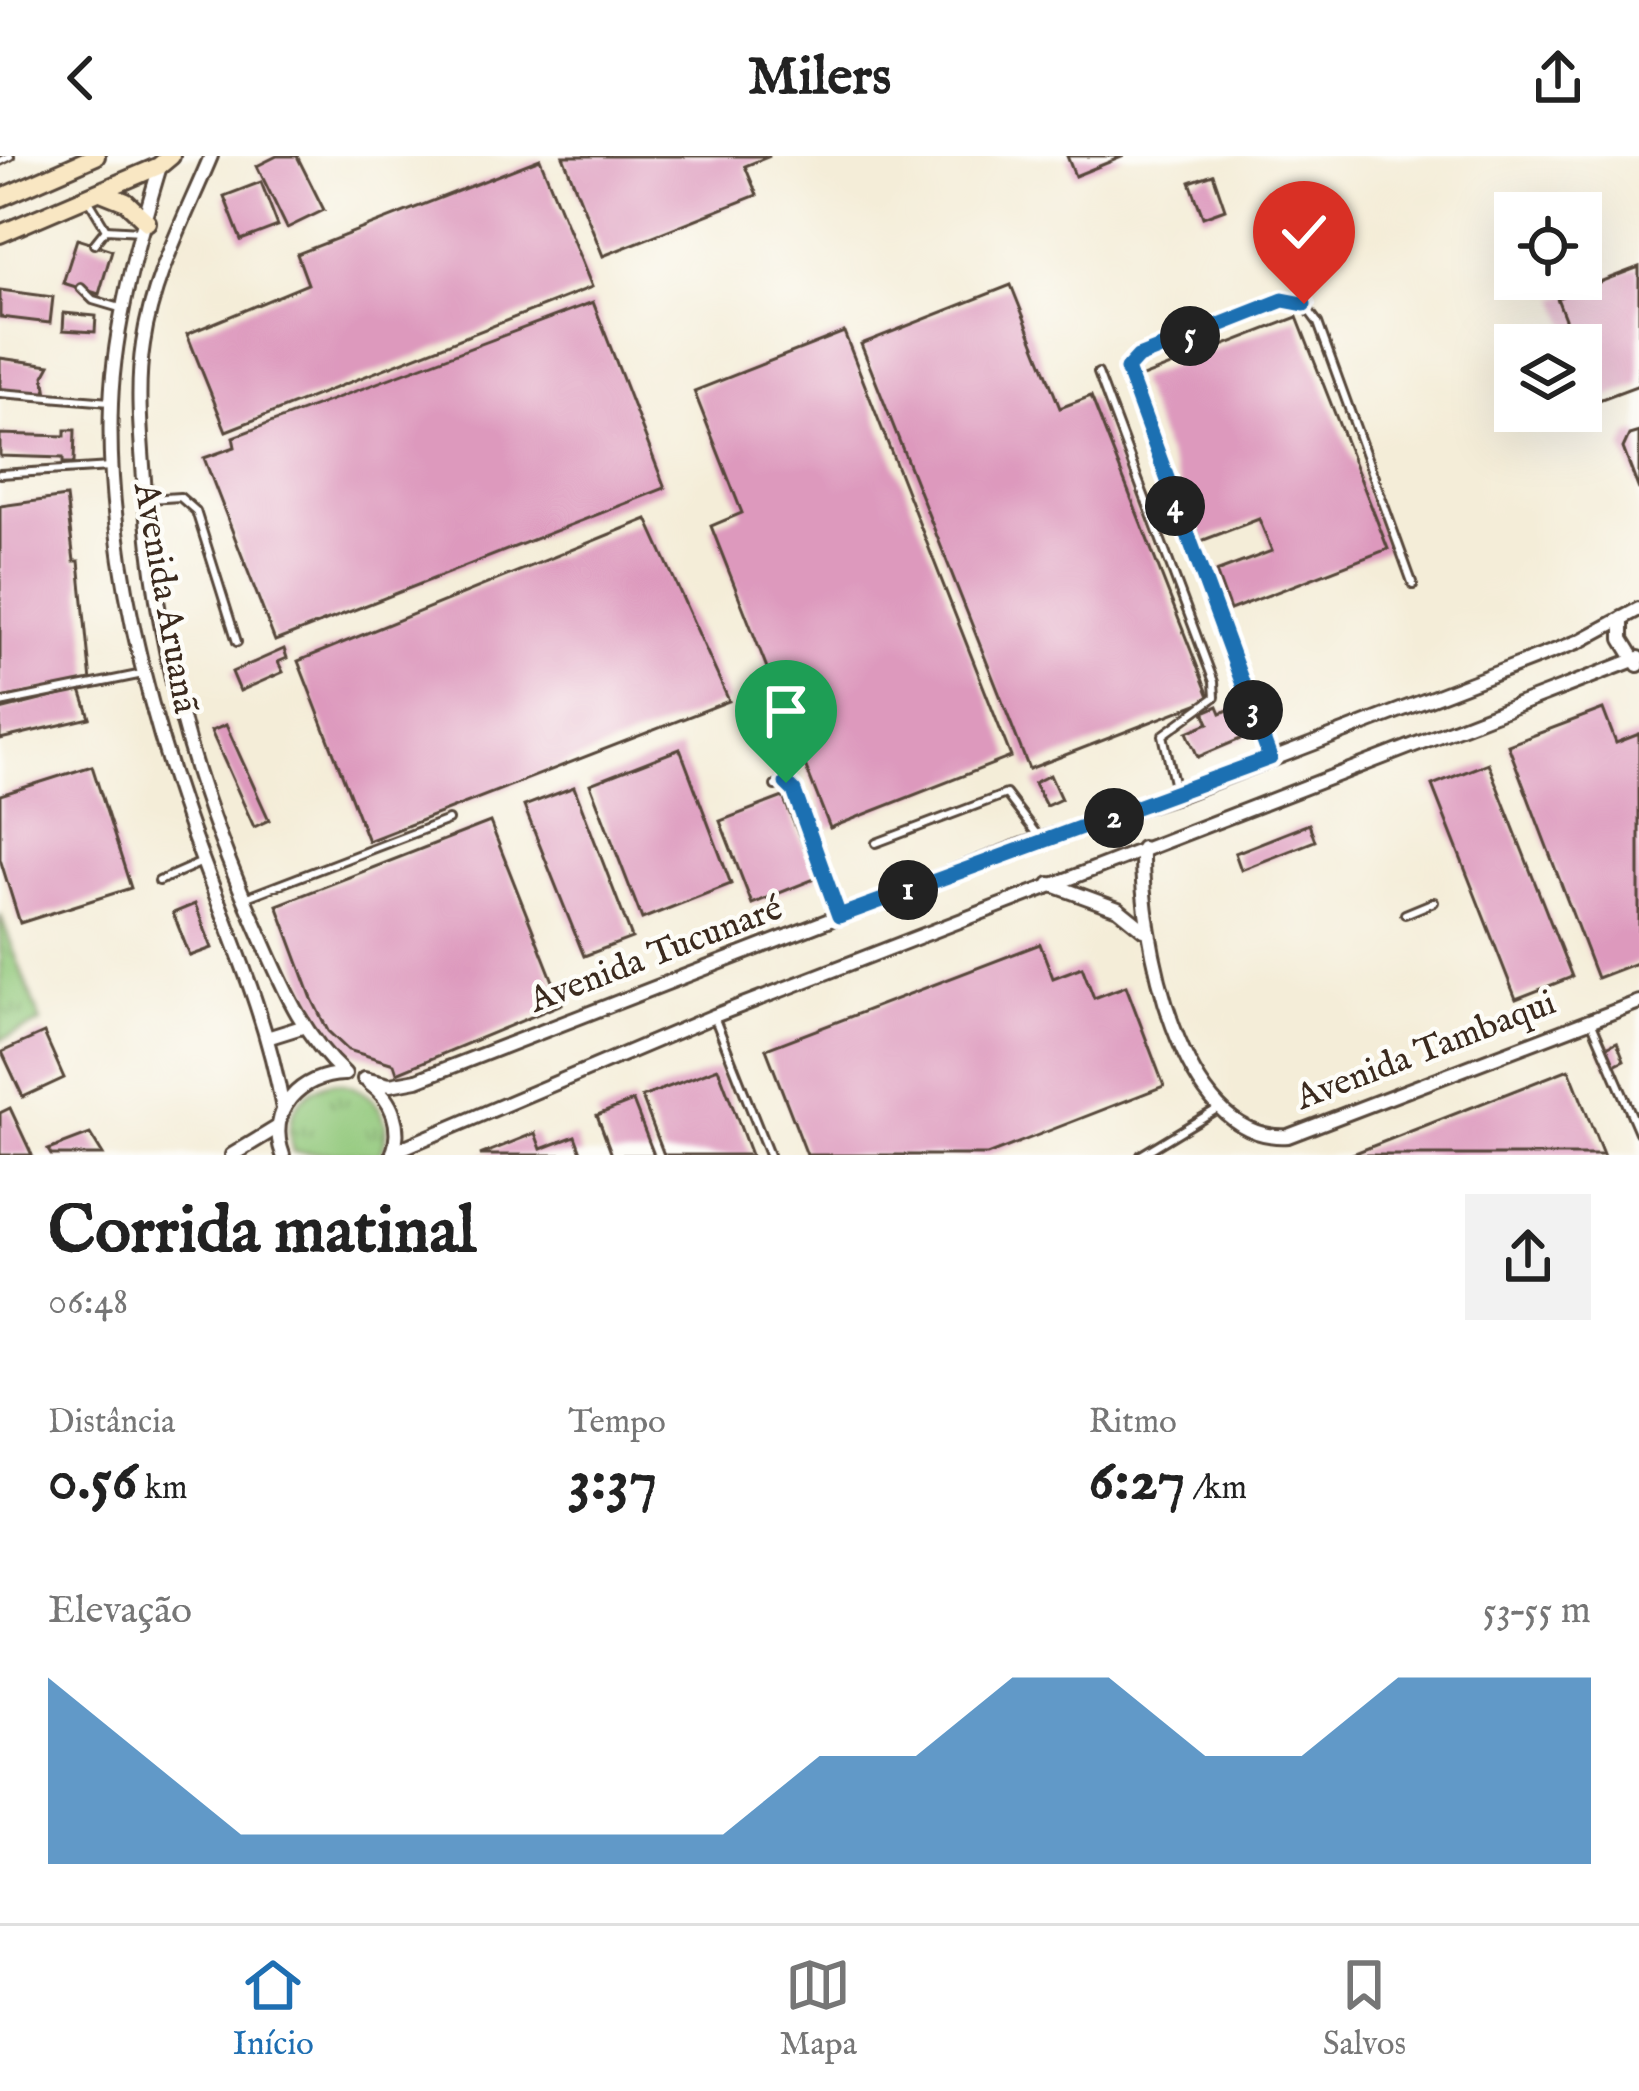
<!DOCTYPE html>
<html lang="pt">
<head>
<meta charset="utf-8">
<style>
	:root { --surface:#fff; --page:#f2f2f2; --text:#222; --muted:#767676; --line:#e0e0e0; --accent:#1f6fb2 }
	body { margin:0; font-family:"IM FELL English",serif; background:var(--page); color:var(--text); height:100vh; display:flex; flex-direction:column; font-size:45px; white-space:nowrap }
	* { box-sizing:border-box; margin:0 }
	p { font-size:39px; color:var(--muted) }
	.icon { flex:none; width:66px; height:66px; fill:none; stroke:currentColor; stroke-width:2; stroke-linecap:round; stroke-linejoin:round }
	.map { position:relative; height:999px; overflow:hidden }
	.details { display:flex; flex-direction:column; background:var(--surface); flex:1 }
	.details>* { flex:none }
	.controls { position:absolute; left:1494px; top:36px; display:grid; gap:24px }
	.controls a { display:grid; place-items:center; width:108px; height:108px; border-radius:0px; background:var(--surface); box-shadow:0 12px 48px #0002; font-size:60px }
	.pin { position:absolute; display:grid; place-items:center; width:102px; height:102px; color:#fff; margin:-123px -51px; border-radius:50% 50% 50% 0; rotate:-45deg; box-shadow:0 0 12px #0007 }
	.pin .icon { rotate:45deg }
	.km { position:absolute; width:60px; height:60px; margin:-30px; border-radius:50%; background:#222; color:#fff; font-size:33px; line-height:60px; text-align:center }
	.round { display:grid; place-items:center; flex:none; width:126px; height:126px; border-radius:0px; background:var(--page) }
	.overview { display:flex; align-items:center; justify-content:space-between; height:204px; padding:0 48px }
	h1 { font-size:66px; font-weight:800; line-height:90px }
	.stats { display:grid; grid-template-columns:repeat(3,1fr); gap:18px; height:204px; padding:12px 48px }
	.stats div { display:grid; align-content:center }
	.stats b { font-size:60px; font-weight:800 }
	.stats small { font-size:33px; font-weight:400 }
	.stats p { font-size:33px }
	.chart { height:336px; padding:24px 48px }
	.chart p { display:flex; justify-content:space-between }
	.chart svg { width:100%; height:216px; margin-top:12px; fill:var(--accent); opacity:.7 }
	header { display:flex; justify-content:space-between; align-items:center; height:156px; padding:0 48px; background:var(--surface); font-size:54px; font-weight:800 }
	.tab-bar { display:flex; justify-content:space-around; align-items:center; height:168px; border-top:3px solid var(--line); background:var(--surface); font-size:33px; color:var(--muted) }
	.tab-bar a { display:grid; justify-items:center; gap:6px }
	.tab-bar .selected { color:var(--accent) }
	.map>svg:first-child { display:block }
</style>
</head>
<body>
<header><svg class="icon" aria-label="back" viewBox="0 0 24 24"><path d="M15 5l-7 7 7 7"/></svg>Milers<svg class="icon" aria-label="share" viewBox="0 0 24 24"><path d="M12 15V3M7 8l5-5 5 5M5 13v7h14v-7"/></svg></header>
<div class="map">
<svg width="1639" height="999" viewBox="0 0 1639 999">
	<defs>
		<pattern id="grass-tufts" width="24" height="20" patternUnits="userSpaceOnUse" patternTransform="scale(3)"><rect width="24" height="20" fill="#90c779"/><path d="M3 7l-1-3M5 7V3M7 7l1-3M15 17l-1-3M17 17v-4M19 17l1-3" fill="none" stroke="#77a263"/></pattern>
	</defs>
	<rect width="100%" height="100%" fill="#fdfcf7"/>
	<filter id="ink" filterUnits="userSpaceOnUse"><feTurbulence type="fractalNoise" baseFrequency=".00833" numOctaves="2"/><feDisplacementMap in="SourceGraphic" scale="24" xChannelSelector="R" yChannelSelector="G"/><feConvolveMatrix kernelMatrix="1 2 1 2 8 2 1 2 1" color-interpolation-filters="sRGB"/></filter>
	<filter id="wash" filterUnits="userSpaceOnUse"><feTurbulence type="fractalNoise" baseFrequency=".004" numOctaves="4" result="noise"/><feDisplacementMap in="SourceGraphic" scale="48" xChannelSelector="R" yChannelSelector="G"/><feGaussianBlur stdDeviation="2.7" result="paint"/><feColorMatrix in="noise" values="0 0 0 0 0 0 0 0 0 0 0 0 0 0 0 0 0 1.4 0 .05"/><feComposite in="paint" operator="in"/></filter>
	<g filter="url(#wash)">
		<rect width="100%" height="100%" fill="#f4edd8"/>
		<g fill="url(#grass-tufts)" stroke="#66784c" stroke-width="3">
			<path d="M0 758 41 867 0 884Z"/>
			<path d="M332 926C371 929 398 961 380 999L293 996C283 962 297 936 332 926Z"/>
		</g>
		<g id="blocks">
			<g fill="#dd99bd">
				<path d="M277 0H297L324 54 287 72 257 10Z"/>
				<path d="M563 0H770L745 10 757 39 603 100Z"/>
				<path d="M1067 0H1124L1075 20Z"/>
				<path d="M540 3 592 131 226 275 187 178 308 128 297 98Z"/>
				<path d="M1213 18 1225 53 1203 61 1190 26Z"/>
				<path d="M261 26 278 70 241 84 224 40Z"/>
				<path d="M77 83 112 94 99 138 63 127Z"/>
				<path d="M1639 111V229L1596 245 1581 205V189H1575L1557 142Z"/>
				<path d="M1011 129 1060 252 1091 240 1210 543 1029 613 861 188Z"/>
				<path d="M0 134 53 141 50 167 0 161Z"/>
				<path d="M593 146 665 332 275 485 204 302 235 291 233 281Z"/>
				<path d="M64 157 96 160 95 176 63 174Z"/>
				<path d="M1297 161 1388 393 1230 454 1216 416 1272 395 1259 363 1201 385 1137 223Z"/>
				<path d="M844 176 1011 601 830 672 711 370 742 357 694 235Z"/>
				<path d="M0 202 50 209 44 220 47 238 0 234Z"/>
				<path d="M65 274H75L74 307H63V302L0 300V278L65 280Z"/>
				<path d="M1639 276V334L1623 292 1629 279Z"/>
				<path d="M66 341 74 405H79L91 526 0 542V350Z"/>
				<path d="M647 363 729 545 368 685 298 505Z"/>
				<path d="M284 493 287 502 278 506 283 516 240 535 232 516Z"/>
				<path d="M81 534 90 562 0 583V554Z"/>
				<path d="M1218 550 1221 557 1238 550 1250 579 1198 601 1187 576 1209 567 1204 556Z"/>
				<path d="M1603 553 1616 587 1639 578V806L1597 822 1508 589Z"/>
				<path d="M226 569 269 664 254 671 211 575Z"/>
				<path d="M680 593 731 728 642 763 590 628Z"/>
				<path d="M1488 607 1572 821 1516 843 1432 629Z"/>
				<path d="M92 610 131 732 20 767 0 703V639Z"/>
				<path d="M1050 619 1061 643 1046 650 1034 627Z"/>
				<path d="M574 631 632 782 584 800 524 650Z"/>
				<path d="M783 641 817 722 752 748 720 665Z"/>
				<path d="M490 666 562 848 397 917 394 908 348 894 328 875 312 843 277 749Z"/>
				<path d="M1309 668 1315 685 1241 714 1235 697Z"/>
				<path d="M195 748 212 792 190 800 173 757Z"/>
				<path d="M1040 788 1053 822 1082 811 1094 842 1126 830 1164 930 987 999H807L766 893Z"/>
				<path d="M44 877 64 922 23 941 2 896Z"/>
				<path d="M1617 886 1624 904 1608 912 1600 894Z"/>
				<path d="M718 912 751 999H664L642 941Z"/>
				<path d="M1569 913 1603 999H1350Z"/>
				<path d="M633 945 654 999H612L597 959Z"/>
				<path d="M10 952 32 999H0V957Z"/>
				<path d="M535 977 541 993 575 980 582 999H480Z"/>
				<path d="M90 978 103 999H51L48 994Z"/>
			</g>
		</g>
	</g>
	<g filter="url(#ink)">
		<use href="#blocks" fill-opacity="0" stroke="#57473a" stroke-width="3"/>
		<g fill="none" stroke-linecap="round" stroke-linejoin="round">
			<defs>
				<g id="service">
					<path d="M0 5 10 0"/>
					<path d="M89 45 106 73"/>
					<path d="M94 88 106 73 141 75"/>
					<path d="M81 132 93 144 120 152"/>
					<path d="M1098 217 1214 526 1215 541 1163 579 1177 640"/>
					<path d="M0 237 110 246"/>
					<path d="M0 318 111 311"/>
					<path d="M149 343 180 341 196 355 237 486"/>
					<path d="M0 547 143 518"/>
					<path d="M1270 602 1127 213 1138 201 1283 144 1304 148 1318 167 1413 429"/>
					<path d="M775 630 786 627 794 635 839 760"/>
					<path d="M876 687 1006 638 1038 680"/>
					<path d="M159 725 200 707"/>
					<path d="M247 741 448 664"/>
					<path d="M1405 758 1434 746"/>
					<path d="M715 863 769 999"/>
					<path d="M1591 865 1639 976"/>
					<path d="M1141 999 1217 953"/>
				</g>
				<g id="minor">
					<path d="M211 0C186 60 152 123 143 188 136 233 141 279 144 324 154 486 191 624 257 772 281 826 300 877 345 918"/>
					<path d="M161 7C138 83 114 168 111 248 106 382 140 523 183 650 218 754 264 844 283 953"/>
					<path d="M1622 462V483L1638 509"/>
					<path d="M1142 692C1140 775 1178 988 1288 980L1639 846"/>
					<path d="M1050 728 1118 753 1144 774"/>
					<path d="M270 881 302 871"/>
					<path d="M364 923 390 929 417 924 1023 689 1177 640 1580 485 1639 453"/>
					<path d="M369 927C393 944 402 970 393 998"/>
					<path d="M393 996 714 860 1639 502"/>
					<path d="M232 999 278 971"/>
					<path d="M283 999C266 954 300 919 344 918"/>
				</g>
				<g id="secondary">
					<path d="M101 36 126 46 147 66"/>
					<path d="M0 42 96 0"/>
					<path d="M0 78 159 10 171 0"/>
				</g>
			</defs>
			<use href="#service" stroke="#57473a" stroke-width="12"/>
			<use href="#minor" stroke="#57473a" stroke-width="18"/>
			<use href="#secondary" stroke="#57473a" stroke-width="22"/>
			<use href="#service" stroke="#fff" stroke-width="6"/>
			<use href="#minor" stroke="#fff" stroke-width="12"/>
			<use href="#secondary" stroke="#f9e7c3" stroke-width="16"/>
		</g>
	</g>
	<g fill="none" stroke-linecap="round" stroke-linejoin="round" filter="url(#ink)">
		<defs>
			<path id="route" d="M786 627 794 635 839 760 1270 602 1127 213 1138 201 1283 144 1304 148"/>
		</defs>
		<use href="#route" stroke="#fff" stroke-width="24"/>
		<use href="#route" stroke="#1f6fb2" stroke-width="15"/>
	</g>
	<g text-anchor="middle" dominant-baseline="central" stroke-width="9" stroke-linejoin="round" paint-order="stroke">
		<g font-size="36" fill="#3b2a1e" stroke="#fdfcf7">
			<text transform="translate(165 442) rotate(80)">Avenida Aruanã</text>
			<text transform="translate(656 799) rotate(-21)">Avenida Tucunaré</text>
			<text transform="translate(1426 895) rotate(-21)">Avenida Tambaqui</text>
		</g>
	</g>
</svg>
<div class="controls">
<a><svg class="icon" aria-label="locate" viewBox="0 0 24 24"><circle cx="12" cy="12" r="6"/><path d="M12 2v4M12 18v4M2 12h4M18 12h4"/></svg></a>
<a><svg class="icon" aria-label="layers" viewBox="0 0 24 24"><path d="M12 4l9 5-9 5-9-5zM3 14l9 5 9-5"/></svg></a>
</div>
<div class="pin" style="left:786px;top:627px;background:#1e9e55"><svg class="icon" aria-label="arrive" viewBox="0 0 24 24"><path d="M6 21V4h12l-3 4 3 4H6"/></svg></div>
<div class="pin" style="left:1304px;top:148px;background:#d93025"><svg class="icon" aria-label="check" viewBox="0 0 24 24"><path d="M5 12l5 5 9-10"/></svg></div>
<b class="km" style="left:908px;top:734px">1</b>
<b class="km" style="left:1114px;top:662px">2</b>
<b class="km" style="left:1253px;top:554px">3</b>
<b class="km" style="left:1175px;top:350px">4</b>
<b class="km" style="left:1190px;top:180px">5</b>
</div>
<section class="details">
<div class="overview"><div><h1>Corrida matinal</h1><p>06:48</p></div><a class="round"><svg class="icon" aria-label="share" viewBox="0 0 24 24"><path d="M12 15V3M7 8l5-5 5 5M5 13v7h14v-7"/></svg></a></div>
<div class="stats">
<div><p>Distância</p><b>0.56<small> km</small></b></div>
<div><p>Tempo</p><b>3:37</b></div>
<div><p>Ritmo</p><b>6:27<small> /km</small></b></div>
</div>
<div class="chart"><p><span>Elevação</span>53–55 m</p>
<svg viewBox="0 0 160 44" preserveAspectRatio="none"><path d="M0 44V6L10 22L20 38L30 38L40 38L50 38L60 38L70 38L80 22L90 22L100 6L110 6L120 22L130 22L140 6L150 6L160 6V44z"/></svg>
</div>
</section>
<nav class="tab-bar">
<a class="selected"><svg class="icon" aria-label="home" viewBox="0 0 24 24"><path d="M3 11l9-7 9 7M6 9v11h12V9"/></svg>Início</a>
<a><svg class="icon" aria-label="map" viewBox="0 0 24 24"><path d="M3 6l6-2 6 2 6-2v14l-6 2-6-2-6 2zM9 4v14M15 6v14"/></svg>Mapa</a>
<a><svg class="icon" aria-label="saved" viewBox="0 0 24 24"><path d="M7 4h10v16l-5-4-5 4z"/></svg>Salvos</a>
</nav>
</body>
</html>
